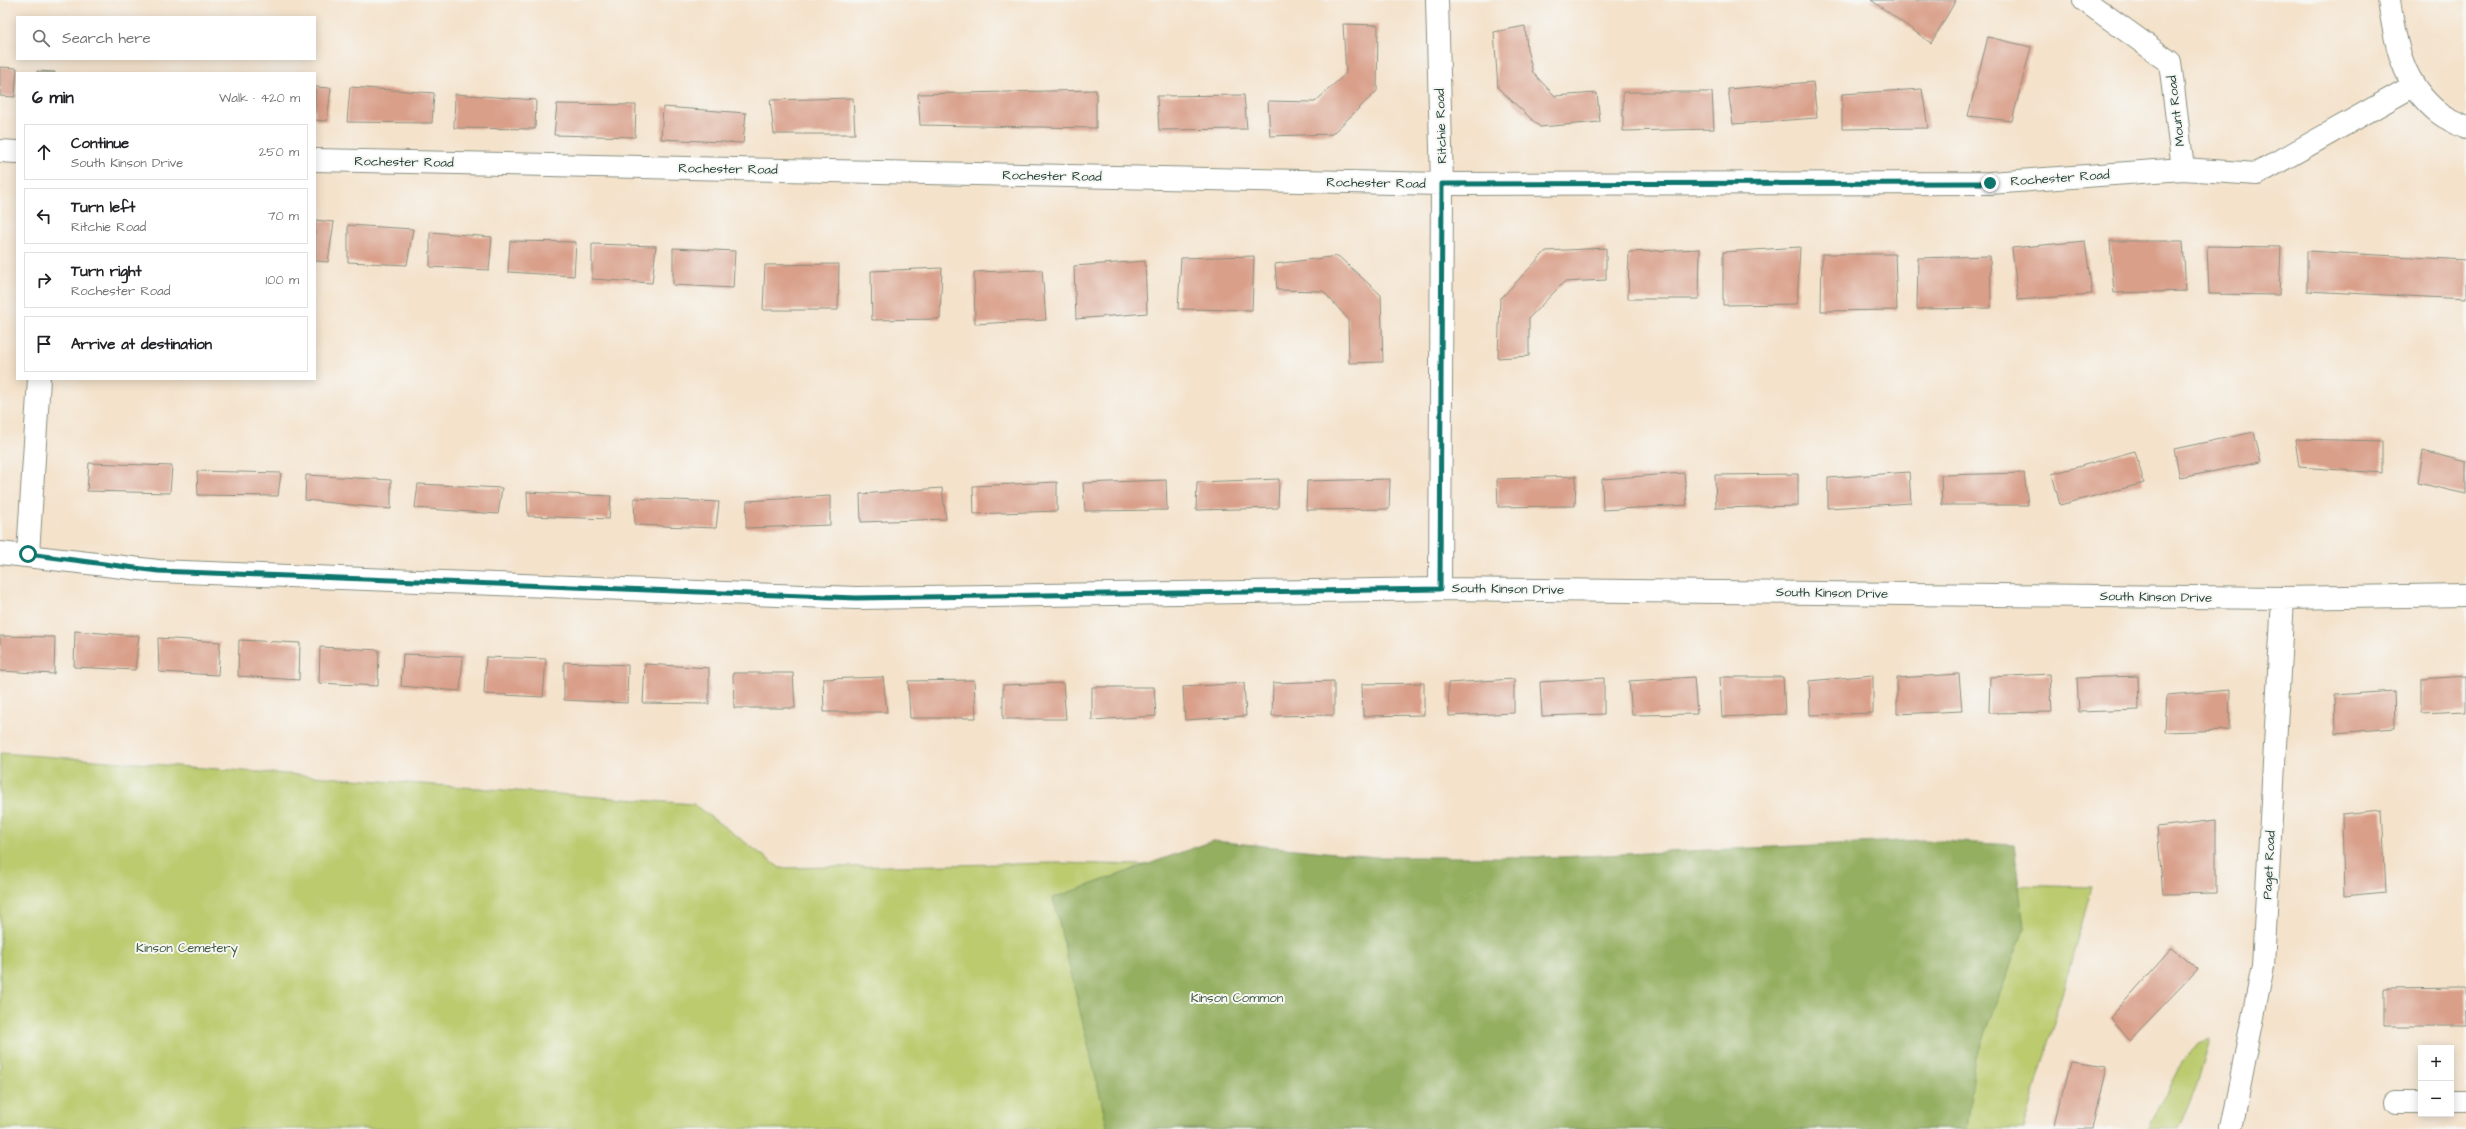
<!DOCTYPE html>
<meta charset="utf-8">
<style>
:root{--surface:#fff;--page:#f2f2f2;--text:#202124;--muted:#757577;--line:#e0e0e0}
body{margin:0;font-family:"Architects Daughter",sans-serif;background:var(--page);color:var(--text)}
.controls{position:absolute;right:12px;bottom:12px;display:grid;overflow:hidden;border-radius:0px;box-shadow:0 2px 10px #0003}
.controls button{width:36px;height:36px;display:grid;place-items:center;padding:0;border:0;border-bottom:1px solid var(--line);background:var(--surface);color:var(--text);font:20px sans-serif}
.stop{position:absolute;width:12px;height:12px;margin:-9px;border:3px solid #0f766e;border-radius:50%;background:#fff}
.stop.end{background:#0f766e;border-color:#fff;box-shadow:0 1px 4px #0008}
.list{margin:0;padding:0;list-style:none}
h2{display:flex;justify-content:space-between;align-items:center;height:52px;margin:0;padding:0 16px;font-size:17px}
h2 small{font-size:13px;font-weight:400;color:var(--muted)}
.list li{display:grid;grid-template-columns:26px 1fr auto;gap:12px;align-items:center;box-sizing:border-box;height:56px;margin:0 8px 8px;padding:0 8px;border:1px solid var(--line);border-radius:0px}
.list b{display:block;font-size:15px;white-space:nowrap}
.list p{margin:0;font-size:13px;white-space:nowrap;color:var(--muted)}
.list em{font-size:13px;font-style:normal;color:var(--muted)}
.icon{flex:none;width:22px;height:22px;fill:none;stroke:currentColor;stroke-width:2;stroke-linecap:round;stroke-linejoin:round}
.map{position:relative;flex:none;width:2466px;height:1129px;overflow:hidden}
.search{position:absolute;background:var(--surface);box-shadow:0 2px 10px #0003;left:16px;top:16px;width:300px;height:44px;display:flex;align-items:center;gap:10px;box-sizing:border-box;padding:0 14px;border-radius:0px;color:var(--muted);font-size:15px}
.panel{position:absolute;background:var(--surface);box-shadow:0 2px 10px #0003;left:16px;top:72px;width:300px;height:308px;border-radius:0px}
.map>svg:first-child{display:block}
.green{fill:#bbcb6e;stroke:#6d8451}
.forest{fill:#94af61;stroke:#5a764a}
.building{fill:#d99f89}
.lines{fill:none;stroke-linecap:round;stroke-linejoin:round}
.street-casing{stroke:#8a9080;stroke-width:24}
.secondary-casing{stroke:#8a9080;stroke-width:24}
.street{stroke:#fff;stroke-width:22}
.secondary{stroke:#fff;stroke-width:22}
.route{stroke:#0f766e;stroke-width:5}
.labels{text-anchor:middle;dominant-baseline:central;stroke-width:4;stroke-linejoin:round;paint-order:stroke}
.street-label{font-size:13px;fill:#1f3d34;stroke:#f6f6f2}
.park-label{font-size:13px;fill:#3e5940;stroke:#f6f6f2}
</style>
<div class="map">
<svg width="2466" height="1129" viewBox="0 0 2466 1129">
<rect width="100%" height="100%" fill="#f6f6f2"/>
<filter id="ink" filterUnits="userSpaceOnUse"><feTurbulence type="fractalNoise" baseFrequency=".025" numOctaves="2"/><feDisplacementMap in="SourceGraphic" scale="8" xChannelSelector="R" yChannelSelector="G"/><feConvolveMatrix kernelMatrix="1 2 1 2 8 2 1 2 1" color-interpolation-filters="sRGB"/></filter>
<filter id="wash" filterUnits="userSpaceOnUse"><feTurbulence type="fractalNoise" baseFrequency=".012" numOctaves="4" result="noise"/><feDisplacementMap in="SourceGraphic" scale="16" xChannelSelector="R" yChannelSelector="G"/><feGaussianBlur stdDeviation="0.9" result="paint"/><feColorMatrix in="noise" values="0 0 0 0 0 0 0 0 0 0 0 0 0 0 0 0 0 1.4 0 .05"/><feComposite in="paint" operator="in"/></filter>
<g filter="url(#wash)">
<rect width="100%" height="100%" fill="#f4e2cb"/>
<path class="green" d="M 0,753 L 693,804 L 780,868 L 1057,863 L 2092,887 L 2024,1129 L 0,1129 Z
M 2210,1039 L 2196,1088 L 2178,1129 L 2147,1129 L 2183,1060 L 2198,1043 Z"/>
<path class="forest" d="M 1923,840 L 2014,845 L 2024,929 L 1975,1062 L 1967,1129 L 1108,1129 L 1053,898 L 1213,841 L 1376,857 L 1561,857 Z"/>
<g id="blocks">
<path class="building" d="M 1871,0 L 1956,0 L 1931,43 Z
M 1343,24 L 1378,25 L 1377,91 L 1332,134 L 1270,136 L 1268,101 L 1315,102 L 1346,73 Z
M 1525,26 L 1527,49 L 1533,73 L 1555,96 L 1597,93 L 1600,122 L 1540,127 L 1498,88 L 1494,32 Z
M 1988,37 L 2031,47 L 2012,121 L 1968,116 Z
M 0,67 L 17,68 L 15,97 L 0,96 Z
M 37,71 L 55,72 L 55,73 L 37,73 Z
M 1813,82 L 1817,118 L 1733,124 L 1728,89 Z
M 315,87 L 331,88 L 327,121 L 315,120 Z
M 350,87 L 434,93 L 432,123 L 347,122 Z
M 1922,89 L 1928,128 L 1842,129 L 1842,94 Z
M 1096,90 L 1096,128 L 920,125 L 918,94 Z
M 1623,92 L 1712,92 L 1714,129 L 1623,131 Z
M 455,94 L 536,100 L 535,129 L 454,128 Z
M 1244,95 L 1247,129 L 1159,130 L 1157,96 Z
M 853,98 L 855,134 L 774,134 L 770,100 Z
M 557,104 L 636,105 L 635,137 L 554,135 Z
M 663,107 L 746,113 L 743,143 L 661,139 Z
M 315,220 L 334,222 L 328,262 L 315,261 Z
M 348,225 L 413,229 L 407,265 L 348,262 Z
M 430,232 L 492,237 L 489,270 L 430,267 Z
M 510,241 L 576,242 L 574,276 L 508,272 Z
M 2085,241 L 2092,294 L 2018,300 L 2012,248 Z
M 2110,241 L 2183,241 L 2186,291 L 2114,293 Z
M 592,244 L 656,246 L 652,283 L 592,279 Z
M 2207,246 L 2281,247 L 2279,295 L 2209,294 Z
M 1800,247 L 1797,304 L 1723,305 L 1723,252 Z
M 673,248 L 735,251 L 733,288 L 673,285 Z
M 1606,248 L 1606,280 L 1564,282 L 1529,318 L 1529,356 L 1498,358 L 1500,299 L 1546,251 Z
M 1700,249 L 1699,299 L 1628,299 L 1629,252 Z
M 2307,251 L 2466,260 L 2466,299 L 2307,291 Z
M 1822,254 L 1895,254 L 1897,310 L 1821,311 Z
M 1254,256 L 1252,310 L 1178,309 L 1181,258 Z
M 1338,256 L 1381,295 L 1383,362 L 1349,363 L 1348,319 L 1323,291 L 1277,290 L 1275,264 Z
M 1990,256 L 1991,308 L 1917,309 L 1918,258 Z
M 1145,261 L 1147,313 L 1076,319 L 1074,266 Z
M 839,264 L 838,310 L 763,310 L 765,265 Z
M 942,268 L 940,319 L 872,320 L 871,271 Z
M 1042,270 L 1046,320 L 975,324 L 974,272 Z
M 2254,432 L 2261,462 L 2180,478 L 2174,449 Z
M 2295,439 L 2382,441 L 2382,473 L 2299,467 Z
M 2135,451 L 2144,483 L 2060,505 L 2052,474 Z
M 2423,451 L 2466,462 L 2466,494 L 2418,483 Z
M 89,463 L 172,466 L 170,493 L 87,491 Z
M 197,471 L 281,473 L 278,496 L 198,495 Z
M 1909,472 L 1911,503 L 1828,508 L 1828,478 Z
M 1684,473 L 1687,505 L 1603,510 L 1602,479 Z
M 2024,473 L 2028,505 L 1942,505 L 1941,475 Z
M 1798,474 L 1798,506 L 1716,508 L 1715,475 Z
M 306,475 L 391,480 L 391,509 L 305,500 Z
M 1576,476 L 1575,506 L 1498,507 L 1497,479 Z
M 1279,479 L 1278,508 L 1196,510 L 1197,482 Z
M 1390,479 L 1389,509 L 1306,510 L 1307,481 Z
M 1166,480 L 1167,510 L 1085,511 L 1083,483 Z
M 1057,482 L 1057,511 L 974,514 L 973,486 Z
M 418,484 L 502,488 L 498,514 L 415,508 Z
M 942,488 L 946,519 L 861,522 L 860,494 Z
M 527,492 L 611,496 L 609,519 L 528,516 Z
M 830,496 L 830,525 L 746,528 L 747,501 Z
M 634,498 L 719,502 L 716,528 L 635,525 Z
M 75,631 L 139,636 L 135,670 L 74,667 Z
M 0,636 L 55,637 L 54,674 L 0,671 Z
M 158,638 L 220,642 L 218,675 L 159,672 Z
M 239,640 L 300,643 L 299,680 L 238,676 Z
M 320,647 L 379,650 L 378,686 L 319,683 Z
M 403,654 L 463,656 L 460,691 L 401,686 Z
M 486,657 L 546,659 L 543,697 L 484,694 Z
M 564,662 L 628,665 L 627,703 L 564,700 Z
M 645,664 L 709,668 L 709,704 L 643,703 Z
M 733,673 L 793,673 L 795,708 L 734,708 Z
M 1959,674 L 1962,711 L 1897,714 L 1897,678 Z
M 2050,674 L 2052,712 L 1989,713 L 1990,677 Z
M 1873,675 L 1873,713 L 1810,715 L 1809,681 Z
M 2138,676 L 2139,710 L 2079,712 L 2077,678 Z
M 2466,676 L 2466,711 L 2421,713 L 2421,679 Z
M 883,677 L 887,712 L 824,712 L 823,679 Z
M 1694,677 L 1697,714 L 1632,715 L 1629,681 Z
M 1720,677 L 1783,677 L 1785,714 L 1722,717 Z
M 1604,678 L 1604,714 L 1542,716 L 1540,682 Z
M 1514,679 L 1514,713 L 1449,716 L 1448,683 Z
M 974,680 L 976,718 L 910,718 L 908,681 Z
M 1334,681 L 1334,715 L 1272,716 L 1273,683 Z
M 1063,683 L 1066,719 L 1003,719 L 1003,685 Z
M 1244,683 L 1246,716 L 1185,720 L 1183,687 Z
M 1424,683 L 1424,715 L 1363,716 L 1362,684 Z
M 1092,687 L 1154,687 L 1156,716 L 1092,720 Z
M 2230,690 L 2229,730 L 2165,732 L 2167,695 Z
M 2394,691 L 2395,728 L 2336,733 L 2335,695 Z
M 2382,810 L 2386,892 L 2344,896 L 2342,814 Z
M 2216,820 L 2216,893 L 2163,894 L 2157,827 Z
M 2172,948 L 2198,969 L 2129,1041 L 2110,1018 Z
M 2465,988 L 2466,1026 L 2384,1026 L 2384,989 Z
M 2070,1061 L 2107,1066 L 2093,1129 L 2054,1129 Z"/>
</g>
</g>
<g filter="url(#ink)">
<use href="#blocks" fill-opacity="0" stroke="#8a9080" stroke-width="1"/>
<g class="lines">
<defs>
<path id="street" d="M 1437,0 L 1442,184 L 1440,589
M 2084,0 L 2170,62 L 2183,169
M 0,151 L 17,152
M 315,160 L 1442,184 L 1990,183 L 2183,169 L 2257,174 L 2413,86
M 0,553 L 158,571 L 856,598 L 1440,589 L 2283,598 L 2466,595
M 28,554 L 39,379
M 2451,1101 L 2466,1101
M 2396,1102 L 2421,1102
M 2231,1129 L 2263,966 L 2283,598"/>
<path id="secondary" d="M 2389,0 C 2395,43 2402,84 2439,113 C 2446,119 2457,123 2466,128"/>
</defs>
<use href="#street" class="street-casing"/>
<use href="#secondary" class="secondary-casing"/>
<use href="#street" class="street"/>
<use href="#secondary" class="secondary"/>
</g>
</g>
<g class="lines" filter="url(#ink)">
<path class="route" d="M 28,554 L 158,571 L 856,598 L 1440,589 L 1442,184 L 1990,183"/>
</g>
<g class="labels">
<g class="street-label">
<text transform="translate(2176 111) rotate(-97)">Mount Road</text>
<text transform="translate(1441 126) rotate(-92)">Ritchie Road</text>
<text transform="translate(404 162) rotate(1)">Rochester Road</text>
<text transform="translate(728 169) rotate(1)">Rochester Road</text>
<text transform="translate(1052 176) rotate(1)">Rochester Road</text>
<text transform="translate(2060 178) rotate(-4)">Rochester Road</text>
<text transform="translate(1376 183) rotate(1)">Rochester Road</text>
<text transform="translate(1508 589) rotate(1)">South Kinson Drive</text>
<text transform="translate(1832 593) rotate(1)">South Kinson Drive</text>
<text transform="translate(2156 597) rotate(1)">South Kinson Drive</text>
<text transform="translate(2269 865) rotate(-87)">Paget Road</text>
</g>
<g class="park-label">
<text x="187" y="948">Kinson Cemetery</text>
<text x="1237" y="998">Kinson Common</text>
</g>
</g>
</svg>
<div class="controls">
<button>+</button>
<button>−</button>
</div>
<div class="stop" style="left:28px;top:554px"></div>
<div class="stop end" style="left:1990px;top:183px"></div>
<div class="search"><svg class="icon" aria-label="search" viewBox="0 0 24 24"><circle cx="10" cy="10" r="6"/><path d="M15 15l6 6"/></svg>Search here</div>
<section class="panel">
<h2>6 min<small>Walk · 420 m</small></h2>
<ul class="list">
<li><svg class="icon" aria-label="ahead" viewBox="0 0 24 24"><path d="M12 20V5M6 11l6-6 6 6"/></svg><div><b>Continue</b><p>South Kinson Drive</p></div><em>250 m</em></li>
<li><svg class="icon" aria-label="left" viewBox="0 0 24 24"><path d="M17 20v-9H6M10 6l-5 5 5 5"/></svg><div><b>Turn left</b><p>Ritchie Road</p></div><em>70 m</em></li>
<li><svg class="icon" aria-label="right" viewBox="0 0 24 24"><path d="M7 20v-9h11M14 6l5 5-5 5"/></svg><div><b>Turn right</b><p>Rochester Road</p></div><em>100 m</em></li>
<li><svg class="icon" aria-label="arrive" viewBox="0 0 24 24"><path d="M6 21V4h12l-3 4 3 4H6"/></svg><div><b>Arrive at destination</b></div></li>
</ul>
</section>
</div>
